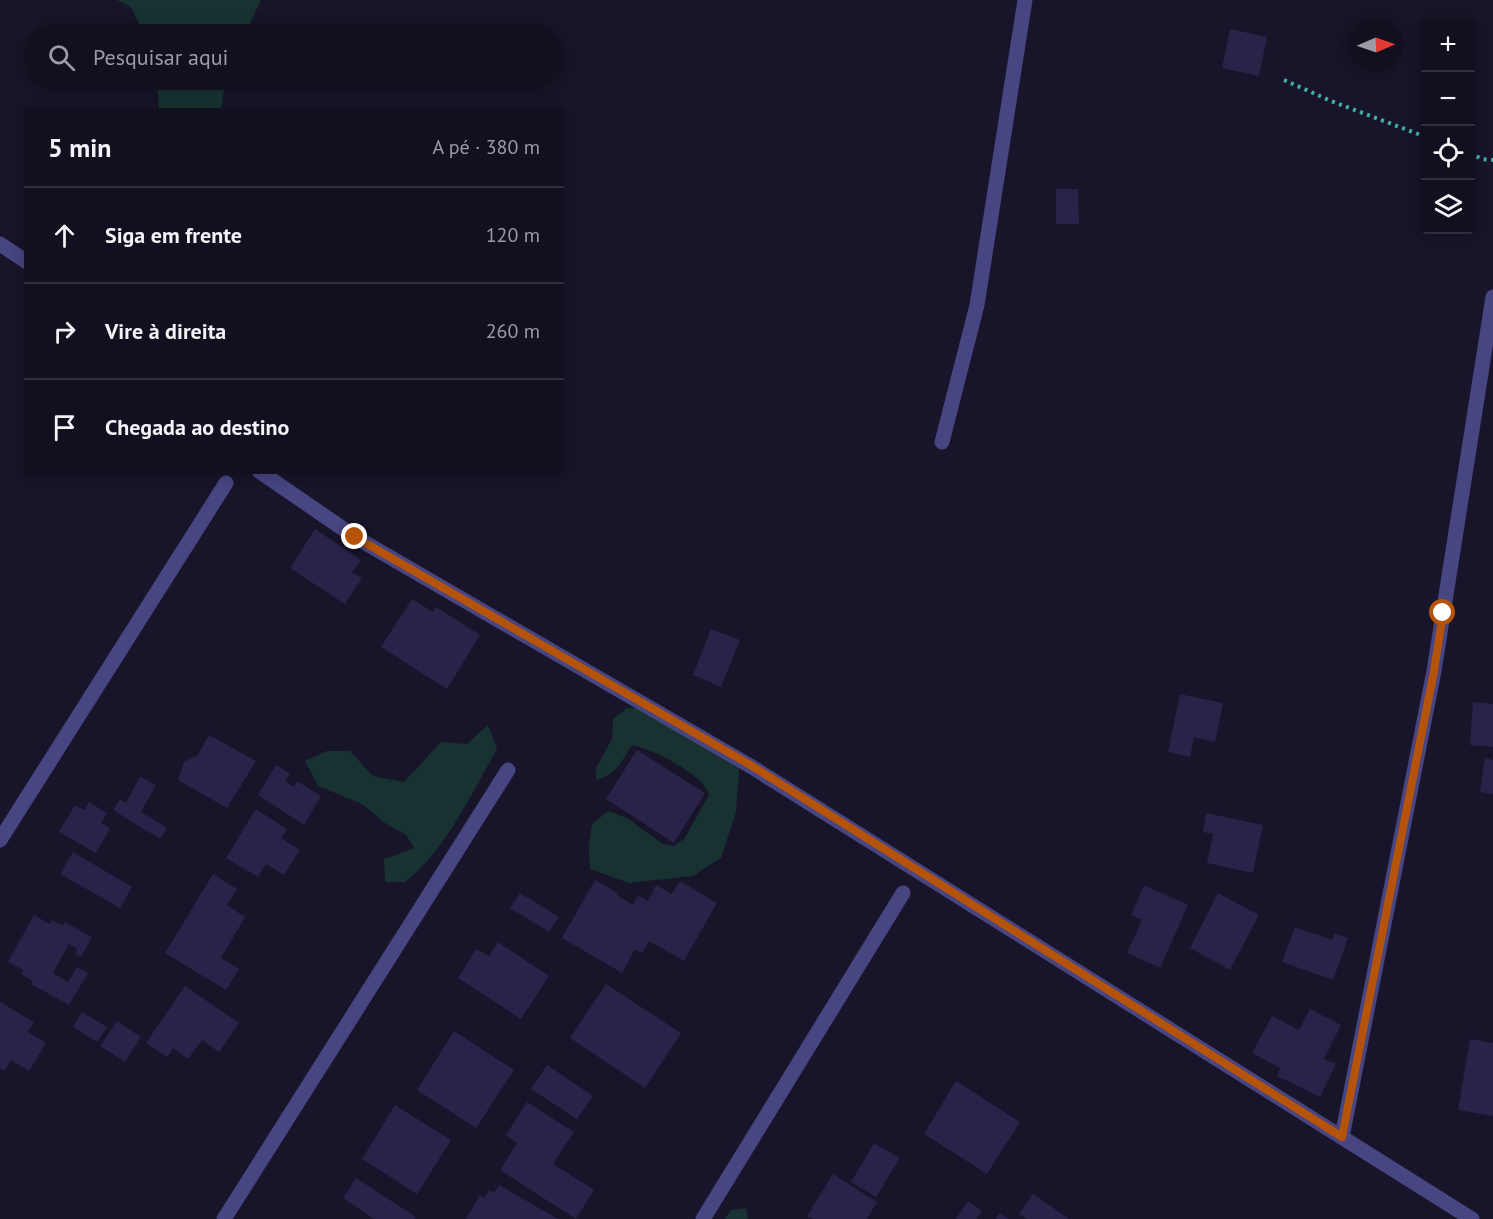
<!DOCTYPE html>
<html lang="pt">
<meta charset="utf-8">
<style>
:root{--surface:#120f1f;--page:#1f1d2c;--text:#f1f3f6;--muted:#9c9ca4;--line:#312f3d}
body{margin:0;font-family:"PT Sans",sans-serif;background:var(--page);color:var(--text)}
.controls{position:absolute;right:18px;top:18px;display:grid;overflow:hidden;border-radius:6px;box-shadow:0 3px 15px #0003}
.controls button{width:54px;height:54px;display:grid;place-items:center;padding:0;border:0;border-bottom:2px solid var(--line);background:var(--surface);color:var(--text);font:30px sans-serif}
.compass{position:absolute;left:1349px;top:18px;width:54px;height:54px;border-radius:50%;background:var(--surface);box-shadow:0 3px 15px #0003;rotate:88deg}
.stop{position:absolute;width:18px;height:18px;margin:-14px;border:4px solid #b45309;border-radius:50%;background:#fff}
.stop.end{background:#b45309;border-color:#fff;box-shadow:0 2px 6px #0008}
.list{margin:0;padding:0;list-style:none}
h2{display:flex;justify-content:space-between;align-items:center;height:78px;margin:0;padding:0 24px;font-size:26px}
h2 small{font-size:20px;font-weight:400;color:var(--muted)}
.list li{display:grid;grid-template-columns:39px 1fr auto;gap:18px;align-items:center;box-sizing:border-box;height:96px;padding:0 24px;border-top:2px solid var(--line)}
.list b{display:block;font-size:22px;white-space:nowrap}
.list em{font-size:20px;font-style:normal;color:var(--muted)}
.icon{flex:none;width:33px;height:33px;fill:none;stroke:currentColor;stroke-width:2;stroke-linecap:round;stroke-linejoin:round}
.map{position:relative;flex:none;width:1493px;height:1219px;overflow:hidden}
.search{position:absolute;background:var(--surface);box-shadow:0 3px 15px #0003;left:24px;top:24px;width:540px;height:66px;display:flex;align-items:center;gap:15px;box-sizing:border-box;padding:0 21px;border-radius:33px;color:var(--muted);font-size:22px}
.panel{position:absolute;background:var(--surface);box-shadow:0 3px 15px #0003;left:24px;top:108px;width:540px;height:366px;border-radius:6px}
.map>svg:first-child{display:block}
.green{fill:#183232}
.building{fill:#2a2248}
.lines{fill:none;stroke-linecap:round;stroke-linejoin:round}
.path{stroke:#40b0aa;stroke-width:4;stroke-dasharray:3 4.5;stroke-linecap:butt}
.minor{stroke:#474582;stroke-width:15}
.route{stroke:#b45309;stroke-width:8}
</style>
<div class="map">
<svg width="1493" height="1219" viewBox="0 0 1493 1219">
<rect width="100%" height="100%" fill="#181429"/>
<path class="green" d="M 117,0 L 261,0 L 245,34 L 144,34 L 131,7 Z
M 157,80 L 229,80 L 223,95 L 221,111 L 159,111 Z
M 627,708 L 652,708 L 740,760 L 736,812 L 721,858 L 693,876 L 629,883 L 590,869 L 589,846 L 592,824 L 608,811 L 627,818 L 663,844 L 674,846 L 684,839 L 709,795 C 704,774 652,749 632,745 C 622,761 615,776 596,780 L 596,768 L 612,739 L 613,719 Z
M 488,725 L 497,749 C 472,793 445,851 405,882 L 385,882 L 384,859 L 414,848 L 406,835 L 385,823 L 362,804 L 318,786 L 305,761 L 327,751 L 350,751 L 373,776 L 404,782 L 441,742 L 467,744 Z
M 746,1208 L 748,1219 L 725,1219 L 731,1210 Z"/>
<path class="building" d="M 1230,29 L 1267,37 L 1259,76 L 1222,68 Z
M 1056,189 L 1078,189 L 1079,224 L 1056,224 Z
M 315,529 L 361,560 L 352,572 L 362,578 L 345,604 L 290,568 Z
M 412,599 L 433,612 L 436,607 L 480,635 L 447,689 L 381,647 Z
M 711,629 L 740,640 L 721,687 L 693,675 Z
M 1180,694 L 1223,703 L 1215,742 L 1194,737 L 1190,757 L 1168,752 Z
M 1473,702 L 1493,704 L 1493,747 L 1470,745 Z
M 209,735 L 256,761 L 227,808 L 178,780 L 184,762 L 198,755 Z
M 637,750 L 705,793 L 674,843 L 606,799 Z
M 1485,758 L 1493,760 L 1493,794 L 1480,792 Z
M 276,765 L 290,774 L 285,781 L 294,787 L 297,781 L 321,796 L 304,825 L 258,795 Z
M 140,776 L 156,785 L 141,812 L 167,828 L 160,839 L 113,810 L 120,799 L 126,803 Z
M 89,802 L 107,813 L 101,823 L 110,828 L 96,853 L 59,832 L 75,805 L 84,810 Z
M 256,809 L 287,829 L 281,838 L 300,850 L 284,875 L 266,864 L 258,877 L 226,858 Z
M 1206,813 L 1263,825 L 1253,873 L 1207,863 L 1213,834 L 1203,832 Z
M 73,852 L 132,887 L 120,908 L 60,874 Z
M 213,874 L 237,889 L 227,905 L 245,917 L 221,958 L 239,969 L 226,990 L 165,953 Z
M 595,880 L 618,893 L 617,895 L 633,905 L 638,895 L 648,901 L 656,885 L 672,894 L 680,881 L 717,903 L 684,961 L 649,941 L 642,953 L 635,949 L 622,973 L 562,938 Z
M 1144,885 L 1188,905 L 1160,968 L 1127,953 L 1142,920 L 1131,915 Z
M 520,893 L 559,917 L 549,932 L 510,908 Z
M 1218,893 L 1259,915 L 1230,970 L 1190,948 Z
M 34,915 L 50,924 L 52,920 L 63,925 L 65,922 L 92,937 L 81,957 L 75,954 L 77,949 L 69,944 L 53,973 L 68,982 L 77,967 L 88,973 L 69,1005 L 31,984 L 33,981 L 21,974 L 23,970 L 8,962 Z
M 1295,927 L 1332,940 L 1334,933 L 1348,938 L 1333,980 L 1282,962 Z
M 498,942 L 549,976 L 521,1019 L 458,978 L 476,949 L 489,956 Z
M 606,984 L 681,1033 L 645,1088 L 570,1038 Z
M 185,986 L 239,1023 L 219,1052 L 202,1040 L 188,1059 L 173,1048 L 167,1057 L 146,1043 Z
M 0,1002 L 34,1022 L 28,1032 L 46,1043 L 29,1071 L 11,1060 L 5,1071 L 0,1068 Z
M 1310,1009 L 1341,1025 L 1324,1059 L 1336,1064 L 1320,1097 L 1277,1076 L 1280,1068 L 1252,1053 L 1272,1016 L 1299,1030 Z
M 82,1012 L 107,1027 L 97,1042 L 73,1027 Z
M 117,1021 L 141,1037 L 125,1062 L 100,1046 Z
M 454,1031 L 514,1070 L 476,1128 L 417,1090 Z
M 1470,1039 L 1493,1043 L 1493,1116 L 1458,1110 Z
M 547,1065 L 593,1096 L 577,1119 L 531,1089 Z
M 956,1081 L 1020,1122 L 987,1174 L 924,1134 Z
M 527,1102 L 574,1132 L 553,1164 L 594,1190 L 576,1219 L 500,1170 L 517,1143 L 506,1135 Z
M 395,1105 L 451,1140 L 417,1194 L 362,1159 Z
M 874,1143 L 900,1158 L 876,1197 L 851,1182 Z
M 833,1174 L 877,1202 L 867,1219 L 813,1219 L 807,1216 Z
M 356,1178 L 416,1217 L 415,1219 L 374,1219 L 343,1198 Z
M 499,1185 L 558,1219 L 466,1219 L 480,1195 L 484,1198 L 489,1190 L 494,1193 Z
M 1033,1194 L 1069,1219 L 1027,1219 L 1019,1214 Z
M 968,1201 L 982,1211 L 976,1219 L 956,1219 Z
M 1000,1213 L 1009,1219 L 995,1219 Z"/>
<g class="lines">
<path class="path" d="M 1284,80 L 1331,101 L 1426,137
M 1470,153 L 1482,159 L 1493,160"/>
<path class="minor" d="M 0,244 L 27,262
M 942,442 L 977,305 L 1025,0
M 259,471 L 355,537 L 752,767 L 1472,1219
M 0,840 L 226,483
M 1342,1137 L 1434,671 L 1493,297
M 224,1219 L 508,770
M 703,1219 L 903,893"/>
</g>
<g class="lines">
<path class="route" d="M 355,537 L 752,766 L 1342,1137 L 1434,671 L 1443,613"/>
</g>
</svg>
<div class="controls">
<button>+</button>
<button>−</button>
<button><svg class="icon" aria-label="locate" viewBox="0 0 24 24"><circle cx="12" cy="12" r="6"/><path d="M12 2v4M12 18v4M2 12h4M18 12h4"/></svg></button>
<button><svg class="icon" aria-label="layers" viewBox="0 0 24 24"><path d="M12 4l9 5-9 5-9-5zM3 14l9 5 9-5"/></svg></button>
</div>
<svg class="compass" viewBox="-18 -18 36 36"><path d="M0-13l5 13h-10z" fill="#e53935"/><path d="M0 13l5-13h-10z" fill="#9c9ca4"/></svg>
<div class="stop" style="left:1443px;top:613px"></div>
<div class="stop end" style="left:355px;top:537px"></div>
<div class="search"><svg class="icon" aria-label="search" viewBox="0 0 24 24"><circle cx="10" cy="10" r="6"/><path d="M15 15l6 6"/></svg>Pesquisar aqui</div>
<section class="panel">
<h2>5 min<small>A pé · 380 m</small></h2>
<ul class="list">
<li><svg class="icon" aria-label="ahead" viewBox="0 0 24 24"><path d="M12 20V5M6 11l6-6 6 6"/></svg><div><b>Siga em frente</b></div><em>120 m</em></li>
<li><svg class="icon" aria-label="right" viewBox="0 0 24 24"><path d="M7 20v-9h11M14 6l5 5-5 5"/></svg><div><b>Vire à direita</b></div><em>260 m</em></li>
<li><svg class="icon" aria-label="arrive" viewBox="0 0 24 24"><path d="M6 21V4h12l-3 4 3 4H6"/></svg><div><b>Chegada ao destino</b></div></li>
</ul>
</section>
</div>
